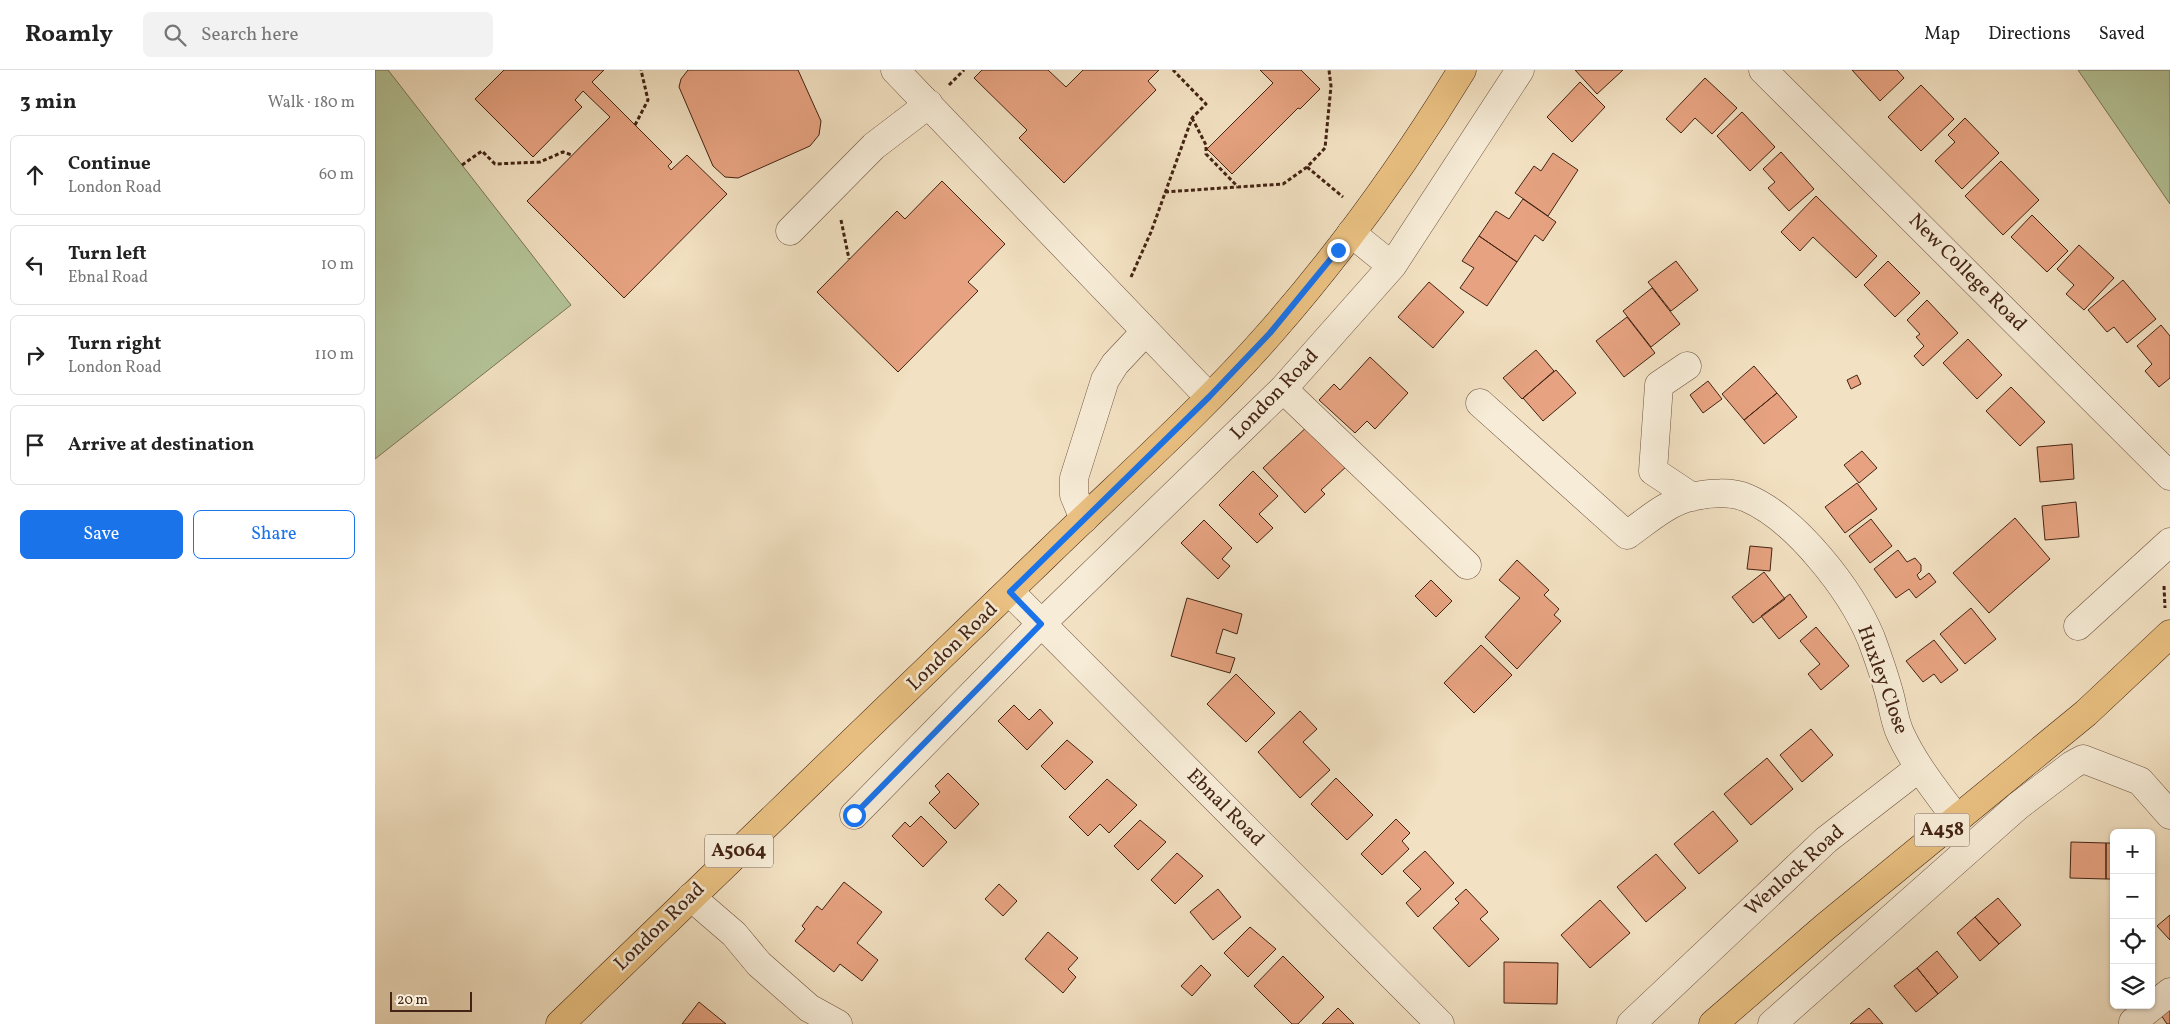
<!DOCTYPE html>
<meta charset="utf-8">
<style>
:root{--surface:#fff;--page:#f2f2f2;--text:#222;--muted:#767676;--line:#e0e0e0;--accent:#1a73e8}
body{margin:0;font-family:Vollkorn,serif;background:var(--page);color:var(--text)}
.controls{position:absolute;right:15px;bottom:15px;display:grid;overflow:hidden;border-radius:8px;box-shadow:0 1px 4px #0004}
.controls button{width:45px;height:45px;display:grid;place-items:center;padding:0;border:0;border-bottom:1px solid var(--line);background:var(--surface);color:var(--text);font:25px sans-serif}
.scale{position:absolute;left:15px;bottom:12px;width:82px;box-sizing:border-box;padding-left:5px;border:2px solid #432313;border-top:0;font-size:14px;line-height:18px;white-space:nowrap;color:#432313;-webkit-text-stroke:4px #f7ecd7;paint-order:stroke}
.stop{position:absolute;width:15px;height:15px;margin:-11px;border:4px solid #1a73e8;border-radius:50%;background:#fff}
.stop.end{background:#1a73e8;border-color:#fff;box-shadow:0 1px 5px #0008}
.list{margin:0;padding:0;list-style:none}
h2{display:flex;justify-content:space-between;align-items:center;height:65px;margin:0;padding:0 20px;font-size:21px}
h2 small{font-size:16px;font-weight:400;color:var(--muted)}
.list li{display:grid;grid-template-columns:32px 1fr auto;gap:15px;align-items:center;box-sizing:border-box;height:80px;margin:0 10px 10px;padding:0 10px;border:1px solid var(--line);border-radius:8px}
.list b{display:block;font-size:19px;white-space:nowrap}
.list p{margin:0;font-size:16px;white-space:nowrap;color:var(--muted)}
.list em{font-size:16px;font-style:normal;color:var(--muted)}
.actions{display:flex;gap:10px;padding:15px 20px}
.actions a{flex:1;padding:11px 0;border:1px solid var(--accent);border-radius:8px;text-align:center;font-size:18px;color:var(--accent)}
.actions .main{background:var(--accent);color:#fff}
.icon{flex:none;width:28px;height:28px;fill:none;stroke:currentColor;stroke-width:2;stroke-linecap:round;stroke-linejoin:round}
.map{position:relative;flex:none;width:1795px;height:954px;overflow:hidden}
header{display:flex;align-items:center;gap:30px;box-sizing:border-box;height:70px;padding:0 25px;background:var(--surface);border-bottom:1px solid var(--line)}
header strong{font-size:24px}
nav{display:flex;gap:28px;margin-inline-start:auto;font-size:18px}
.search{width:350px;height:45px;background:var(--page);display:flex;align-items:center;gap:12px;box-sizing:border-box;padding:0 18px;border-radius:8px;color:var(--muted);font-size:19px}
main{display:flex}
aside{flex:1;background:var(--surface)}
.map>svg:first-child{display:block}
.green{fill:#b4c498;stroke:#7c7456}
.building{fill:#e7a381;stroke:#432313}
.lines{fill:none;stroke-linecap:round;stroke-linejoin:round}
.minor-casing{stroke:#6f523f;stroke-width:29}
.major-casing{stroke:#432313;stroke-width:29}
.path{stroke:#432313;stroke-width:3;stroke-dasharray:4 2.5;stroke-linecap:butt}
.minor{stroke:#f7ecd7;stroke-width:28}
.major{stroke:#e9c081;stroke-width:28}
.route{stroke:#1a73e8;stroke-width:6}
.labels{text-anchor:middle;dominant-baseline:central;stroke-width:5;stroke-linejoin:round;paint-order:stroke}
.shield{fill:#f7ecd7;stroke:#795f4e;stroke-width:1}
.shield-label{font-size:19px;font-weight:bold;fill:#432313}
.street-label{font-size:20px;fill:#432313;stroke:#f7ecd7}
</style>
<header>
<strong>Roamly</strong>
<div class="search"><svg class="icon" aria-label="search" viewBox="0 0 24 24"><circle cx="10" cy="10" r="6"/><path d="M15 15l6 6"/></svg>Search here</div>
<nav><a>Map</a><a>Directions</a><a>Saved</a></nav>
</header>
<main>
<aside>
<h2>3 min<small>Walk · 180 m</small></h2>
<ul class="list">
<li><svg class="icon" aria-label="ahead" viewBox="0 0 24 24"><path d="M12 20V5M6 11l6-6 6 6"/></svg><div><b>Continue</b><p>London Road</p></div><em>60 m</em></li>
<li><svg class="icon" aria-label="left" viewBox="0 0 24 24"><path d="M17 20v-9H6M10 6l-5 5 5 5"/></svg><div><b>Turn left</b><p>Ebnal Road</p></div><em>10 m</em></li>
<li><svg class="icon" aria-label="right" viewBox="0 0 24 24"><path d="M7 20v-9h11M14 6l5 5-5 5"/></svg><div><b>Turn right</b><p>London Road</p></div><em>110 m</em></li>
<li><svg class="icon" aria-label="arrive" viewBox="0 0 24 24"><path d="M6 21V4h12l-3 4 3 4H6"/></svg><div><b>Arrive at destination</b></div></li>
</ul>
<div class="actions"><a class="main">Save</a><a>Share</a></div>
</aside>
<div class="map">
<svg width="1795" height="954" viewBox="0 0 1795 954">
<rect width="100%" height="100%" fill="#f2e1c2"/>
<filter id="stains"><feTurbulence type="fractalNoise" baseFrequency=".004" numOctaves="4"/><feColorMatrix values="0 0 0 0 .2 0 0 0 0 .09 0 0 0 0 .02 0 0 0 .5 -.17"/></filter>
<radialGradient id="worn" r=".72"><stop offset=".6" stop-color="#630" stop-opacity="0"/><stop offset="1" stop-color="#630" stop-opacity=".3"/></radialGradient>
<path class="green" d="M 0,0 L 13,0 L 196,235 L 0,389 Z
M 1703,0 L 1795,0 L 1795,134 Z"/>
<path class="building" d="M 129,0 L 229,0 L 217,12 L 297,92 L 293,96 L 296,100 L 312,85 L 352,124 L 249,228 L 152,131 L 235,47 L 208,21 L 200,30 L 207,37 L 158,87 L 100,29 Z
M 313,0 L 423,0 L 446,51 L 444,65 L 435,76 L 363,108 L 350,107 L 338,96 L 304,17 L 306,9 Z
M 607,0 L 673,0 L 691,17 L 708,0 L 784,0 L 773,11 L 781,20 L 689,113 L 644,68 L 652,60 L 599,8 Z
M 885,0 L 926,0 L 945,19 L 925,39 L 923,38 L 857,104 L 832,79 L 898,13 Z
M 1200,0 L 1248,0 L 1222,24 Z
M 1477,0 L 1522,0 L 1529,8 L 1505,31 Z
M 1330,8 L 1362,38 L 1337,64 L 1320,48 L 1306,63 L 1291,49 Z
M 1205,12 L 1230,37 L 1197,72 L 1172,47 Z
M 1546,15 L 1579,49 L 1546,81 L 1513,47 Z
M 1367,42 L 1400,77 L 1375,101 L 1342,66 Z
M 1590,48 L 1624,83 L 1587,119 L 1560,91 L 1580,72 L 1573,65 Z
M 1406,82 L 1439,119 L 1414,141 L 1393,118 L 1400,112 L 1388,99 Z
M 1178,83 L 1203,100 L 1173,146 L 1140,123 L 1159,96 L 1166,101 Z
M 1626,91 L 1664,130 L 1628,165 L 1590,126 Z
M 567,111 L 630,174 L 593,212 L 603,221 L 523,302 L 442,222 L 522,141 L 530,149 Z
M 1441,126 L 1502,186 L 1481,208 L 1438,167 L 1425,181 L 1406,162 Z
M 1148,129 L 1181,152 L 1168,171 L 1160,165 L 1142,192 L 1104,166 L 1121,141 L 1134,149 Z
M 1657,145 L 1693,181 L 1672,202 L 1636,167 Z
M 1104,166 L 1142,192 L 1112,236 L 1085,218 L 1099,198 L 1087,191 Z
M 1704,175 L 1739,208 L 1709,240 L 1691,224 L 1699,215 L 1682,199 Z
M 1301,191 L 1323,220 L 1296,241 L 1273,212 Z
M 1513,191 L 1545,223 L 1520,247 L 1489,215 Z
M 1748,210 L 1781,249 L 1752,273 L 1739,257 L 1732,262 L 1713,240 Z
M 1054,212 L 1089,242 L 1058,278 L 1023,247 Z
M 1277,218 L 1305,254 L 1276,277 L 1248,241 Z
M 1552,230 L 1583,263 L 1548,296 L 1539,286 L 1549,276 L 1541,267 L 1545,264 L 1532,250 Z
M 1252,247 L 1280,283 L 1249,307 L 1221,271 Z
M 1786,255 L 1795,266 L 1795,308 L 1784,317 L 1770,301 L 1777,294 L 1762,276 Z
M 1593,269 L 1627,305 L 1602,329 L 1568,293 Z
M 1161,280 L 1179,301 L 1147,329 L 1128,308 Z
M 995,287 L 1033,323 L 1000,359 L 992,351 L 980,363 L 944,330 L 959,314 L 965,320 Z
M 1379,296 L 1402,323 L 1369,350 L 1347,324 Z
M 1181,300 L 1201,323 L 1168,351 L 1148,328 Z
M 1482,305 L 1486,314 L 1476,319 L 1472,310 Z
M 1333,311 L 1347,329 L 1328,343 L 1315,325 Z
M 1636,317 L 1670,352 L 1645,376 L 1611,341 Z
M 1402,323 L 1422,347 L 1389,374 L 1369,350 Z
M 935,354 L 973,395 L 946,420 L 950,424 L 930,443 L 888,398 Z
M 1697,374 L 1699,409 L 1665,412 L 1662,377 Z
M 1487,381 L 1502,398 L 1484,413 L 1469,395 Z
M 878,401 L 903,426 L 884,444 L 898,458 L 882,473 L 844,435 Z
M 1482,413 L 1502,439 L 1470,463 L 1450,437 Z
M 1701,432 L 1704,467 L 1670,470 L 1667,436 Z
M 1640,448 L 1675,489 L 1614,543 L 1578,503 Z
M 1496,449 L 1517,476 L 1495,493 L 1474,466 Z
M 829,450 L 857,478 L 847,489 L 855,496 L 843,509 L 806,473 Z
M 1375,476 L 1397,478 L 1395,501 L 1372,499 Z
M 1523,480 L 1532,492 L 1540,488 L 1546,495 L 1546,501 L 1542,505 L 1545,510 L 1554,503 L 1561,512 L 1541,528 L 1534,519 L 1521,528 L 1499,499 Z
M 1142,490 L 1174,520 L 1169,525 L 1184,539 L 1179,545 L 1186,551 L 1142,599 L 1110,567 L 1145,528 L 1124,510 Z
M 1389,502 L 1410,529 L 1378,553 L 1357,527 Z
M 1056,510 L 1077,531 L 1061,547 L 1040,526 Z
M 1415,524 L 1432,547 L 1404,569 L 1386,546 Z
M 812,528 L 867,544 L 862,564 L 848,559 L 841,583 L 860,588 L 855,603 L 796,586 Z
M 1596,538 L 1621,569 L 1590,594 L 1565,564 Z
M 1441,557 L 1474,596 L 1446,620 L 1433,604 L 1445,594 L 1425,571 Z
M 1559,570 L 1583,600 L 1566,613 L 1559,604 L 1548,612 L 1531,591 Z
M 1106,575 L 1137,605 L 1099,643 L 1069,613 Z
M 861,604 L 900,643 L 871,672 L 832,634 Z
M 639,635 L 654,650 L 665,639 L 678,653 L 652,680 L 623,651 Z
M 925,641 L 942,659 L 928,672 L 955,700 L 925,728 L 883,682 Z
M 1436,659 L 1458,685 L 1427,712 L 1405,685 Z
M 692,670 L 718,692 L 690,720 L 666,696 Z
M 1392,688 L 1418,719 L 1376,755 L 1349,724 Z
M 573,703 L 604,734 L 580,759 L 554,733 L 565,722 L 560,716 Z
M 961,708 L 998,745 L 972,770 L 936,734 Z
M 732,709 L 762,735 L 734,763 L 725,754 L 713,766 L 694,747 Z
M 1338,741 L 1363,771 L 1324,804 L 1299,774 Z
M 546,746 L 572,772 L 548,797 L 517,766 L 530,752 L 535,757 Z
M 1021,749 L 1035,763 L 1027,771 L 1034,779 L 1007,805 L 986,784 Z
M 765,750 L 791,772 L 763,800 L 739,776 Z
M 1696,772 L 1731,773 L 1731,809 L 1695,808 Z
M 1731,773 L 1739,773 L 1739,809 L 1731,809 Z
M 1050,781 L 1079,813 L 1043,847 L 1031,833 L 1046,819 L 1028,801 Z
M 802,783 L 828,806 L 800,834 L 776,810 Z
M 1281,784 L 1311,818 L 1271,852 L 1242,817 Z
M 469,812 L 507,842 L 482,873 L 503,890 L 487,911 L 465,894 L 459,902 L 420,871 L 430,859 L 427,856 L 442,836 L 447,840 Z
M 624,814 L 642,831 L 628,846 L 610,829 Z
M 843,819 L 866,847 L 838,870 L 815,842 Z
M 1091,819 L 1113,842 L 1105,849 L 1124,869 L 1094,897 L 1058,858 L 1084,833 L 1080,829 Z
M 1623,828 L 1646,855 L 1624,874 L 1600,847 Z
M 1225,830 L 1255,863 L 1215,898 L 1186,865 Z
M 1795,845 L 1795,870 L 1782,856 Z
M 1600,847 L 1624,874 L 1605,891 L 1582,863 Z
M 875,857 L 901,879 L 873,907 L 849,883 Z
M 673,862 L 703,888 L 693,899 L 701,907 L 688,923 L 650,889 Z
M 1562,881 L 1583,907 L 1563,924 L 1542,898 Z
M 908,886 L 949,927 L 923,954 L 917,954 L 879,916 Z
M 1129,892 L 1183,893 L 1182,934 L 1129,933 Z
M 826,895 L 836,905 L 817,926 L 806,916 Z
M 1542,898 L 1563,924 L 1541,942 L 1519,916 Z
M 324,932 L 351,954 L 307,954 Z
M 963,938 L 979,954 L 947,954 Z
M 1494,938 L 1508,954 L 1475,954 Z
M 1795,938 L 1795,954 L 1792,954 L 1786,945 Z"/>
<g class="lines">
<defs>
<path id="minor" d="M 520,0 L 834,327
M 1388,0 L 1795,406
M 415,161 L 499,76 L 554,34
M 976,163 L 1017,196
M 1312,296 L 1284,315 L 1278,401 L 1317,427
M 908,319 L 1092,495
M 1105,333 L 1252,465 C 1272,451 1291,433 1316,427 C 1333,423 1356,421 1372,428 C 1421,449 1476,520 1496,568 C 1503,587 1510,607 1515,626 C 1518,638 1520,652 1525,663 C 1539,694 1561,721 1581,748
M 709,449 L 699,425 L 699,408 L 730,310 L 740,294 L 770,262
M 635,522 L 1065,954
M 1703,556 L 1795,472
M 479,745 L 666,554 L 908,319 L 1017,196 L 1145,0
M 316,827 L 359,864 L 384,894 L 434,938 L 463,954
M 1758,952 L 1795,922
M 1256,954 L 1451,770 L 1544,698
M 1397,954 L 1643,736 L 1697,695 L 1708,689 L 1765,711 L 1795,745"/>
<path id="major" d="M 185,954 C 346,797 510,642 671,485 C 746,412 827,341 896,262 C 967,181 1031,92 1087,0
M 1338,954 L 1450,857 L 1711,643 L 1795,564"/>
</defs>
<use href="#minor" class="minor-casing"/>
<use href="#major" class="major-casing"/>
<path class="path" d="M 574,15 L 589,0
M 817,48 L 831,75 L 831,84 L 863,117 L 908,114 L 932,97 L 950,78 L 956,16 L 954,0
M 260,55 L 273,30 L 266,0
M 87,95 L 107,81 L 120,94 L 165,92 L 188,82 L 197,85
M 932,97 L 968,127
M 790,122 L 862,117
M 466,150 L 474,189
M 756,207 L 776,162 L 817,48 L 831,34 L 798,0
M 1789,516 L 1790,538"/>
<use href="#minor" class="minor"/>
<use href="#major" class="major"/>
</g>
<g class="lines">
<path class="route" d="M 479,745 L 666,554 L 635,522 L 834,327 L 895,263 L 963,180"/>
</g>
<g class="labels">
<g class="shield">
<rect x="1539.5" y="743.5" width="55" height="33" rx="4"/>
<rect x="330" y="764.5" width="68" height="33" rx="4"/>
</g>
<g class="shield-label">
<text x="1567" y="760">A458</text>
<text x="364" y="781">A5064</text>
</g>
<g class="street-label">
<text transform="translate(1592 203) rotate(45)">New College Road</text>
<text transform="translate(900 325) rotate(-46)">London Road</text>
<text transform="translate(578 577) rotate(-44)">London Road</text>
<text transform="translate(1507 610) rotate(70)">Huxley Close</text>
<text transform="translate(850 738) rotate(45)">Ebnal Road</text>
<text transform="translate(1420 801) rotate(-42)">Wenlock Road</text>
<text transform="translate(285 857) rotate(-44)">London Road</text>
</g>
</g>
<rect width="100%" height="100%" filter="url(#stains)"/>
<rect width="100%" height="100%" fill="url(#worn)"/>
</svg>
<div class="controls">
<button>+</button>
<button>−</button>
<button><svg class="icon" aria-label="locate" viewBox="0 0 24 24"><circle cx="12" cy="12" r="6"/><path d="M12 2v4M12 18v4M2 12h4M18 12h4"/></svg></button>
<button><svg class="icon" aria-label="layers" viewBox="0 0 24 24"><path d="M12 4l9 5-9 5-9-5zM3 14l9 5 9-5"/></svg></button>
</div>
<div class="scale">20 m</div>
<div class="stop" style="left:479px;top:745px"></div>
<div class="stop end" style="left:963px;top:180px"></div>
</div>
</main>
